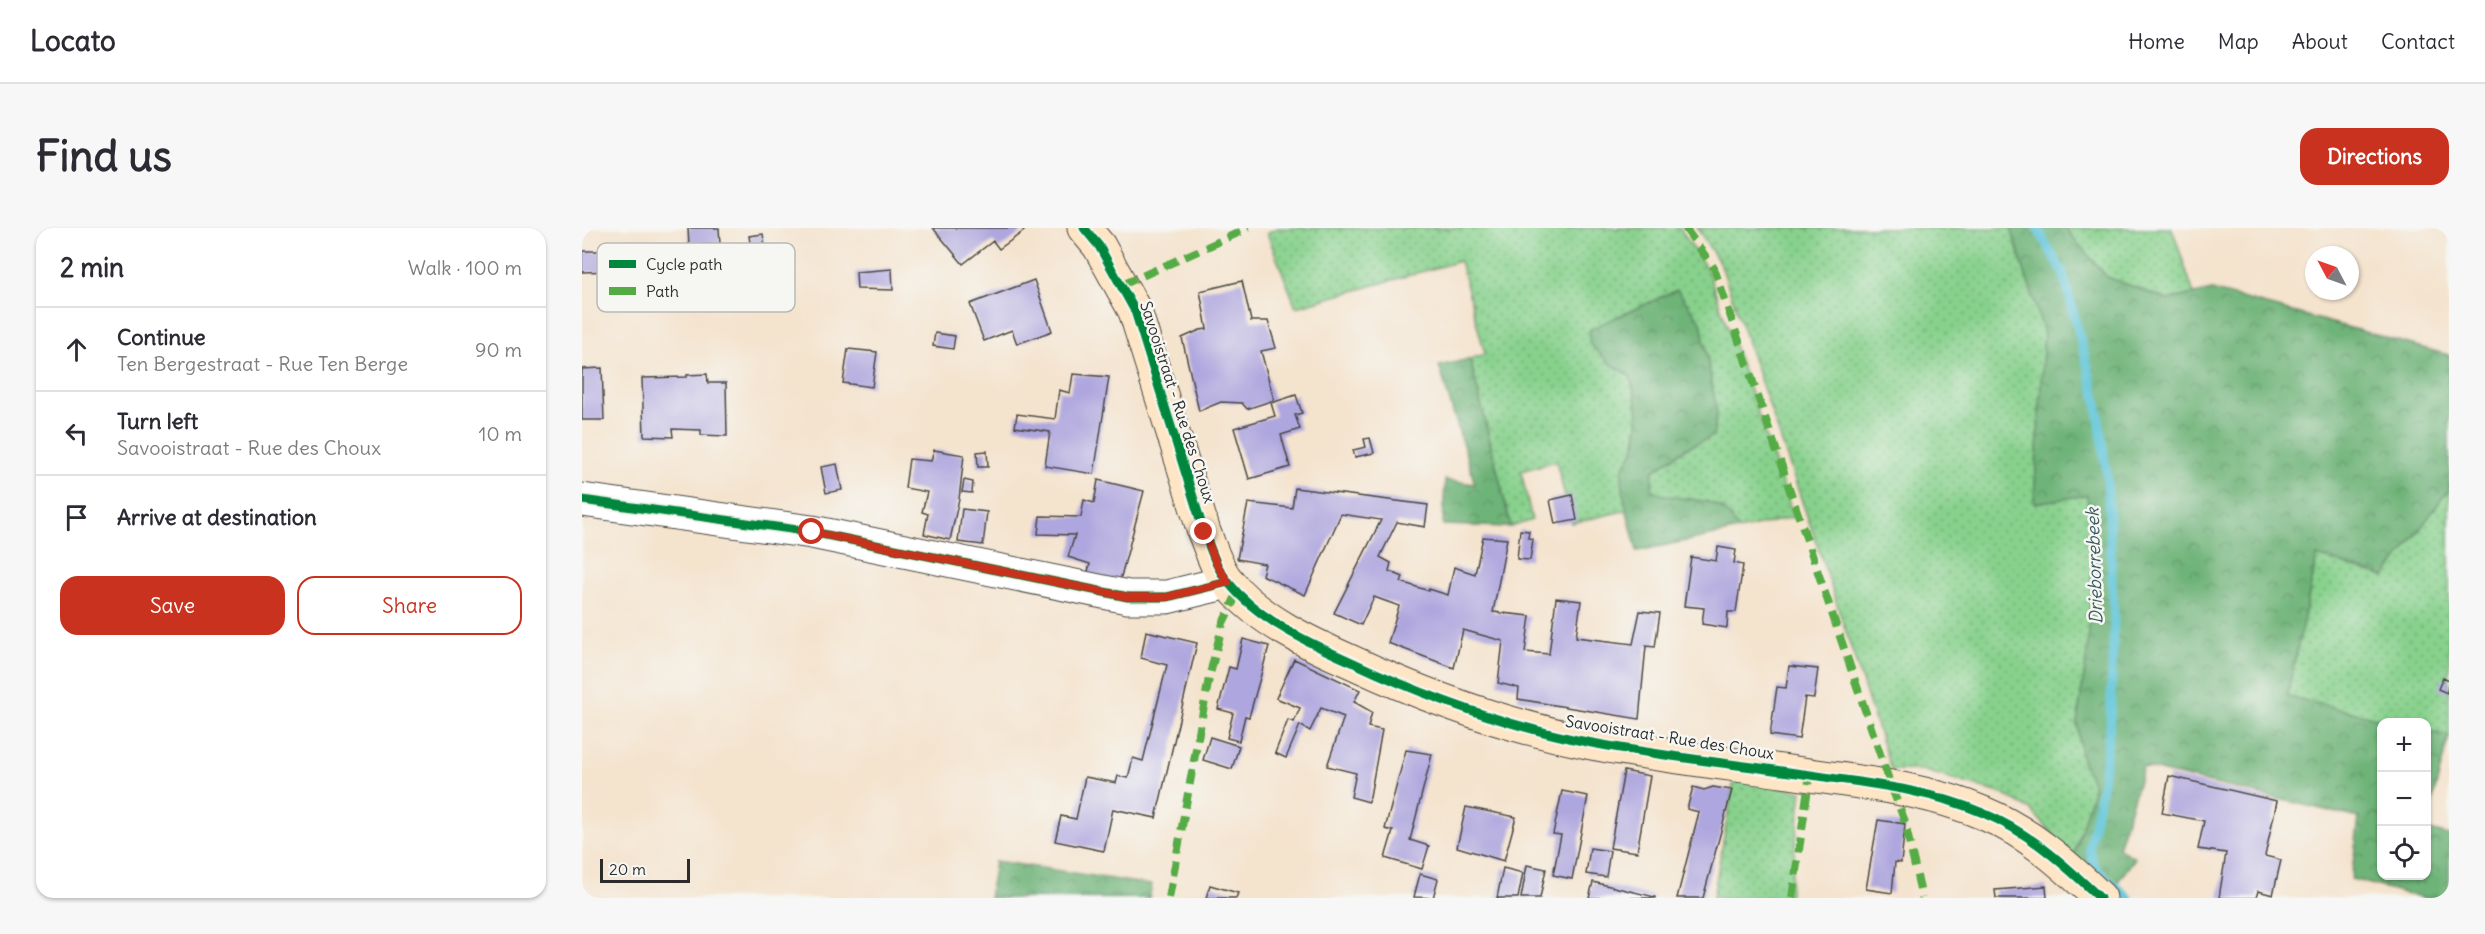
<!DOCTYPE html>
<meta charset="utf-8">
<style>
:root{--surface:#fff;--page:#f7f7f7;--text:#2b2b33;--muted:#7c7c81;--line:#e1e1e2;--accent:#c8321e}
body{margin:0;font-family:Delius,sans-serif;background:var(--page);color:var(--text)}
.controls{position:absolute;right:18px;bottom:18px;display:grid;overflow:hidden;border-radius:12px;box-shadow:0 2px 4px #0004}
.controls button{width:54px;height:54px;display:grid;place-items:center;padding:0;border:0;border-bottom:2px solid var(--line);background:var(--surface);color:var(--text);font:30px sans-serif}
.compass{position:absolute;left:1723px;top:18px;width:54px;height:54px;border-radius:50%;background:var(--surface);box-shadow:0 2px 4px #0004;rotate:311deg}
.scale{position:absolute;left:18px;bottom:15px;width:90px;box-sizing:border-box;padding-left:6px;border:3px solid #2b2b2b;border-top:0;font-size:16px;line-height:21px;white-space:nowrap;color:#2b2b2b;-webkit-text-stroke:4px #f6f6f2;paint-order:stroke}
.stop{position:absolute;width:18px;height:18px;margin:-14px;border:4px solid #c8321e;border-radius:50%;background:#fff}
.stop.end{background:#c8321e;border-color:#fff;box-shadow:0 2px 6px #0008}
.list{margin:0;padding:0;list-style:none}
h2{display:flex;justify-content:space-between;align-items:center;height:78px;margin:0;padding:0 24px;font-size:26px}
h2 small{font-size:20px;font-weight:400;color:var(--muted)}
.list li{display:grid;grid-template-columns:39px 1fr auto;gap:18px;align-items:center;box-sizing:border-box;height:84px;padding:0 24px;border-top:2px solid var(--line)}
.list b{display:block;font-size:22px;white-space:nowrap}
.list p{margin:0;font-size:20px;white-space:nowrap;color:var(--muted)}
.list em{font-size:20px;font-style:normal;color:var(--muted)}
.actions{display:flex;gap:12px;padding:18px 24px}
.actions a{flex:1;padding:14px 0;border:2px solid var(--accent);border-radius:18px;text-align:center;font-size:21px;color:var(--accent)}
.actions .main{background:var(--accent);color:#fff}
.icon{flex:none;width:33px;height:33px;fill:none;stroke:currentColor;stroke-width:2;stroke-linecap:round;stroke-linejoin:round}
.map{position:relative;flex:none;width:1867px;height:670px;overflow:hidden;border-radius:18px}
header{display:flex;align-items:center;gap:36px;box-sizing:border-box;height:84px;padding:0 30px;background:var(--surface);border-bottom:2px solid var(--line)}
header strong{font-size:28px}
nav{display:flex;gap:33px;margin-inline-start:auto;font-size:21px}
.intro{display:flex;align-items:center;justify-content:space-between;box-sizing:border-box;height:144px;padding:0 36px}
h1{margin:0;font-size:42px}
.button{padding:15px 27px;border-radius:18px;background:var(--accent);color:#fff;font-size:21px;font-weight:700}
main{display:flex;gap:36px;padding:0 36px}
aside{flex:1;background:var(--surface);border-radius:18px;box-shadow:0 2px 4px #0004}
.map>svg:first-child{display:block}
.grass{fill:url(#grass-dots);stroke:#5a7e5c;stroke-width:1.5}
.forest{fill:url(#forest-crowns);stroke:#4c6f52;stroke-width:1.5}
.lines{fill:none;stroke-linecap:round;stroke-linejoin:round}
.stream{stroke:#5cc4d8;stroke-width:9}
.building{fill:#aea6de}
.minor-casing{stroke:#494743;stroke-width:35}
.secondary-casing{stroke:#494743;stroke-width:35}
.minor{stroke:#fff;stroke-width:33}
.secondary{stroke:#fde5c5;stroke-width:33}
.quiet{stroke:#54ab44;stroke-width:8;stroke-dasharray:15 8;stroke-linecap:butt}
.cycleway-casing{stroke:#f6f6f2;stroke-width:13}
.cycleway{stroke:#00873e;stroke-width:9}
.route{stroke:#c8321e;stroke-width:8}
.labels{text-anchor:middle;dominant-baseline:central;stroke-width:5;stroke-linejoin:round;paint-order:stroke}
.street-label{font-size:16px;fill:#2b2b2b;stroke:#f6f6f2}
.water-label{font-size:18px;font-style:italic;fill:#3a595f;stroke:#f6f6f2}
.key{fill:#f6f6f2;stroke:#b9b9b6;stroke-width:1.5}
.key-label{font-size:16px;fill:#2b2b2b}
</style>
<header>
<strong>Locato</strong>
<nav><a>Home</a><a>Map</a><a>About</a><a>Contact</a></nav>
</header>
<div class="intro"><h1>Find us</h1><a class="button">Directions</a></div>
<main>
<aside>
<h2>2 min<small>Walk · 100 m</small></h2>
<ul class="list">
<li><svg class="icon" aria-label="ahead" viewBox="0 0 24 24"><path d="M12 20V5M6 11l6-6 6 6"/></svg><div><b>Continue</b><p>Ten Bergestraat - Rue Ten Berge</p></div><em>90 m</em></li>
<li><svg class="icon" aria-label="left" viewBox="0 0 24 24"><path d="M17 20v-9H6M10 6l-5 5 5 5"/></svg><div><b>Turn left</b><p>Savooistraat - Rue des Choux</p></div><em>10 m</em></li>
<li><svg class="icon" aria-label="arrive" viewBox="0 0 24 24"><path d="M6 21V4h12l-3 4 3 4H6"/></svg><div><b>Arrive at destination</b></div></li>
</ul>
<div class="actions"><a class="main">Save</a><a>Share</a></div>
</aside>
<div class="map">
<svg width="1867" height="670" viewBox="0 0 1867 670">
<defs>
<pattern id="grass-dots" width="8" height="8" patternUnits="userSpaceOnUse" patternTransform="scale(1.5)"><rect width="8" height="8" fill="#88d18d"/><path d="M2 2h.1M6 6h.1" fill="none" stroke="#6faa73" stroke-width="1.8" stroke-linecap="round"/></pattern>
<pattern id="forest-crowns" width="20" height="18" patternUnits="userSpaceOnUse" patternTransform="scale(1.5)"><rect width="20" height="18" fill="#6eb378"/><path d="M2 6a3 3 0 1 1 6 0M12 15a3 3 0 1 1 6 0" fill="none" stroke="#5b9263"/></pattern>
</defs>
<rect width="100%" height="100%" fill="#f6f6f2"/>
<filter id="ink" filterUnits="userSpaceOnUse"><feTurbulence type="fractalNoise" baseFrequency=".0167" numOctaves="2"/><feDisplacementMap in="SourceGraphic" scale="12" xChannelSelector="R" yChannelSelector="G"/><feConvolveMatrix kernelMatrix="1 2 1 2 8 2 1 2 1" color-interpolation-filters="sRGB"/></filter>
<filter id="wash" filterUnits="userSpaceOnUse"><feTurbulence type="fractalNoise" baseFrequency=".008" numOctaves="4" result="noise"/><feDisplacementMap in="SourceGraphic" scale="24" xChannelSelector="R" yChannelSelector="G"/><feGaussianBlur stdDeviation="1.35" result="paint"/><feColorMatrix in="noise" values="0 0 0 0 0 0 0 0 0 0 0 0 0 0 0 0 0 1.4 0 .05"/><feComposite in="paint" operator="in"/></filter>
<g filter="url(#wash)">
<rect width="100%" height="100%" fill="#f4e3cd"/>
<path class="grass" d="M 695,0 L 1098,0 L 1126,43 L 1212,289 L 1157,302 L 1140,280 L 1110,271 L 1083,269 L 1070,262 L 1071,244 L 1103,221 L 1131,208 L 1135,185 L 1119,94 L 1026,134 L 1048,148 L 1057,189 L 1052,222 L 1040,243 L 1046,282 L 990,295 L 974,233 L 939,243 L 950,292 L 929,299 L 888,131 L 903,126 L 878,33 L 714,79 L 685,5 Z
M 1115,0 L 1429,0 L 1462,105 L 1452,275 L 1505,267 L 1511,320 L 1506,421 L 1495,495 L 1500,532 L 1512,559 L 1491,629 L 1449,582 L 1421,566 L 1340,542 L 1309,542 L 1248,355 L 1139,37 Z
M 1483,0 L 1590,0 L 1612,66 L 1586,72 L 1525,49 Z
M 1867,261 L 1867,508 L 1845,503 L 1844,494 L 1810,494 L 1705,468 L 1735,328 L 1803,349 Z
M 1152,552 L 1220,563 L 1207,670 L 1131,670 Z"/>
<path class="forest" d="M 1429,0 L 1483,0 L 1525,49 L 1586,72 L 1630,62 L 1867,127 L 1867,261 L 1803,349 L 1735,328 L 1705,468 L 1810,494 L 1800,494 L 1800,648 L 1844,648 L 1845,601 L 1867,607 L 1867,670 L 1841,670 L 1769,651 L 1777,590 L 1561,539 L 1536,620 L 1553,630 L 1529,663 L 1491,629 L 1512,559 L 1500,532 L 1495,495 L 1506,420 L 1511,320 L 1505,267 L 1452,275 L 1462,105 Z
M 1095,62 L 1119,94 L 1135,185 L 1131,208 L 1103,221 L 1071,243 L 1070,262 C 1091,274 1118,267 1139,280 C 1146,284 1152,296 1157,302 L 1055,323 C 1049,298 1040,271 1040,245 C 1040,237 1049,229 1052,221 C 1060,196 1056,172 1048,148 L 1026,134 L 1007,115 L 1008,101 Z
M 888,131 L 929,299 L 861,297 L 863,252 L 893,256 L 857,138 Z
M 1844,503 L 1867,508 L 1845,594 L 1844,594 Z
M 413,633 L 570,657 L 567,670 L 407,670 Z"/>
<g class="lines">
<path class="stream" d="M 1455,0 L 1481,45 L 1515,174 L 1525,249 L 1532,389 L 1528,495 L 1521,554 L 1507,619 L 1510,633 L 1517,644 L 1547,670"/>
</g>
<g id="blocks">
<path class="building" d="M 106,0 L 137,0 L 138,16 L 107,18 Z
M 351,0 L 440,0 L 442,3 L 417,21 L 411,13 L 381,36 Z
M 181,6 L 184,26 L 170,28 L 167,8 Z
M 0,23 L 34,23 L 34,43 L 0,44 Z
M 310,41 L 311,62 L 275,61 L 274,44 Z
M 452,52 L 470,103 L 435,116 L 430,102 L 402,113 L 388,76 Z
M 660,53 L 669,93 L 686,93 L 694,120 L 679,123 L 692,172 L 665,181 L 660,175 L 639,174 L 617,183 L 600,110 L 618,102 L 625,101 L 618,63 Z
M 353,105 L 373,108 L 371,121 L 351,118 Z
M 266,121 L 295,124 L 290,159 L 261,155 Z
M 20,140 L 22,192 L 0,192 L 0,141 Z
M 125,146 L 126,155 L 144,155 L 145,208 L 119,207 L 119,202 L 90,201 L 91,209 L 62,208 L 60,150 L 105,149 L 105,147 Z
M 491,146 L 527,149 L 512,246 L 463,238 L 468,204 L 433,199 L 435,186 L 473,191 L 477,162 L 488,165 Z
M 714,167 L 720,185 L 713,187 L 718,201 L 699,207 L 708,239 L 667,251 L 652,200 L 693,188 L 689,175 Z
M 788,210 L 792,225 L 773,229 L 771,222 L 784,219 L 782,211 Z
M 352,222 L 382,227 L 377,271 L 368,312 L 342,306 L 346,286 L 340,284 L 345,264 L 323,260 L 327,231 L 349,233 Z
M 405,223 L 406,239 L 396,239 L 395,224 Z
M 255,236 L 260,262 L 244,265 L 239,239 Z
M 382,252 L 391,254 L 390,265 L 380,264 Z
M 516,252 L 562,263 L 537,356 L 505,347 L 508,336 L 486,329 L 493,307 L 456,306 L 458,288 L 499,289 L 502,272 L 512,275 Z
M 713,260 L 846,277 L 843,299 L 815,294 L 798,329 L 809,335 L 807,343 L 821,349 L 819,354 L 847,363 L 847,361 L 866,367 L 872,339 L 893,346 L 901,309 L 925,311 L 911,384 L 948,388 L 943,424 L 967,426 L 974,370 L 999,373 L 994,409 L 1051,416 L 1058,383 L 1078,385 L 1073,419 L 1064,418 L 1057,491 L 936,471 L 937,460 L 916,455 L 921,413 L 881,402 L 872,440 L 806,415 L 817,378 L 792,369 L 779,397 L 752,385 L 799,292 L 759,286 L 723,367 L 680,347 L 683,336 L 655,331 L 666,275 L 710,280 Z
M 990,267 L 995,292 L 973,296 L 968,272 Z
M 380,281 L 405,284 L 401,317 L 376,314 Z
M 938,302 L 947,303 L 946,310 L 951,311 L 948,332 L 935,331 Z
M 1136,319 L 1154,322 L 1152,335 L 1161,337 L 1154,384 L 1146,384 L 1145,400 L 1120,396 L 1122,380 L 1102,378 L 1109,329 L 1134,333 Z
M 564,403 L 615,415 L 574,590 L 531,581 L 522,623 L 473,613 L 479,588 L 494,591 L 503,549 L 534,555 L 536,548 L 546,550 L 551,530 L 561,533 L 585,437 L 559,430 Z
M 661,411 L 687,418 L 667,489 L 663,488 L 657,513 L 645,510 L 651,485 L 636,481 L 647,439 L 654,441 Z
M 712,431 L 778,462 L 772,474 L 790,484 L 786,499 L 800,502 L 787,574 L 769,569 L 774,545 L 745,538 L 762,489 L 739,480 L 728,503 L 718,497 L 704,530 L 693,525 L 706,492 L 712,494 L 718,480 L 694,470 Z
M 1207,438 L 1236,441 L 1232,470 L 1223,469 L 1217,511 L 1188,507 L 1195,459 L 1204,460 Z
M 1861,449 L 1867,452 L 1865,465 L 1856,461 Z
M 628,509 L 657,518 L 650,541 L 621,532 Z
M 824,522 L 850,526 L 828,612 L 847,618 L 840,641 L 803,630 L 811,603 L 803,601 Z
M 1042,543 L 1068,548 L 1055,624 L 1028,620 Z
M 1587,548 L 1695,573 L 1683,628 L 1699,632 L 1691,667 L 1676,663 L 1674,670 L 1637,670 L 1644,625 L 1616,621 L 1622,593 L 1580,585 Z
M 1111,559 L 1122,562 L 1131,559 L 1150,562 L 1121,670 L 1095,670 L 1117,584 L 1105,581 Z
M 980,563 L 1006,568 L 990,651 L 971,647 L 979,607 L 971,606 Z
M 884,579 L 934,589 L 922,633 L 875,619 Z
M 1296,592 L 1323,596 L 1319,635 L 1313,634 L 1310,665 L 1284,661 Z
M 1008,620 L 1028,623 L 1024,649 L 1004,646 Z
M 945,637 L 964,641 L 958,670 L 939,670 Z
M 921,640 L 941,645 L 936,670 L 915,670 Z
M 838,646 L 856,651 L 851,670 L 832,669 Z
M 1011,654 L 1073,669 L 1073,670 L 1007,670 Z
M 628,657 L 656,665 L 654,670 L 624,670 Z
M 1464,658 L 1465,670 L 1414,670 L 1413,662 Z"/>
</g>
</g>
<g filter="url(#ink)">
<use href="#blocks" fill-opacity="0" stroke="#494743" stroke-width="1.5"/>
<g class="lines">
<defs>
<path id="minor" d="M 0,272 L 230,304 L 546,369 L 585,369 L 646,354"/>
<path id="secondary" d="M 502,0 L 517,18 L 553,83 L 622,304 C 629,321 634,340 646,354 C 676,392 729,416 772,435 C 847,470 928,499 1010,515 C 1089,530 1170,538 1249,550 C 1300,557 1353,564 1401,585 C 1447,604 1482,636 1518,670"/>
</defs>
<use href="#minor" class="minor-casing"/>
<use href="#secondary" class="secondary-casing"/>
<use href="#minor" class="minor"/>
<use href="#secondary" class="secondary"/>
<path class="quiet" d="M 1103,0 L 1132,40 L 1309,558 L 1322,591 L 1340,670
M 540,57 L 667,0
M 587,670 L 627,450 L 641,395 L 656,364
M 1210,670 L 1228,546"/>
<defs>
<path id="cycleway" d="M 502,0 L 517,18 L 553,83 L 622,304 C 629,321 634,340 646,354 C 676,392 729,416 772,435 C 847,470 928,499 1010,515 C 1089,530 1170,538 1249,550 C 1300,557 1353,564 1401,585 C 1447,604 1482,636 1518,670
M 0,272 L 230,304 L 546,369 L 585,369 L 646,354"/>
</defs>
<use href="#cycleway" class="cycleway-casing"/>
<use href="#cycleway" class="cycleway"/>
</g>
</g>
<g class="lines" filter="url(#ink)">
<path class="route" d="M 230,304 L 546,369 L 585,369 L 646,354 L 635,337 L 622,304"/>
</g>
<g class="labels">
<g class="street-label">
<text transform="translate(596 174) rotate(72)">Savooistraat - Rue des Choux</text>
<text transform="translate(1088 509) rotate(9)">Savooistraat - Rue des Choux</text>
</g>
<g class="water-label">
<text transform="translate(1512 338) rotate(-92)">Drieborrebeek</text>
</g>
</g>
<rect x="15" y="15" width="198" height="69" rx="9" class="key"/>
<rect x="27" y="32" width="27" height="8" fill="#00873e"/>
<rect x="27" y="59" width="27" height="8" fill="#54ab44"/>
<g class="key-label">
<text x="64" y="42">Cycle path</text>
<text x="64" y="69">Path</text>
</g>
</svg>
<div class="controls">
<button>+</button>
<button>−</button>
<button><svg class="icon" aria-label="locate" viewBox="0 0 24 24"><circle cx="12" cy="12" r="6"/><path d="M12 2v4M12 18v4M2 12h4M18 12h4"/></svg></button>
</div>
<svg class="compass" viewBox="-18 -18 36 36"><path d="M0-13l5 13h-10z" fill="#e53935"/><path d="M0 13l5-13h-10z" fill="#7c7c81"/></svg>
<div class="scale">20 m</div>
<div class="stop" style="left:230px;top:304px"></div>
<div class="stop end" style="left:622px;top:304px"></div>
</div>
</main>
